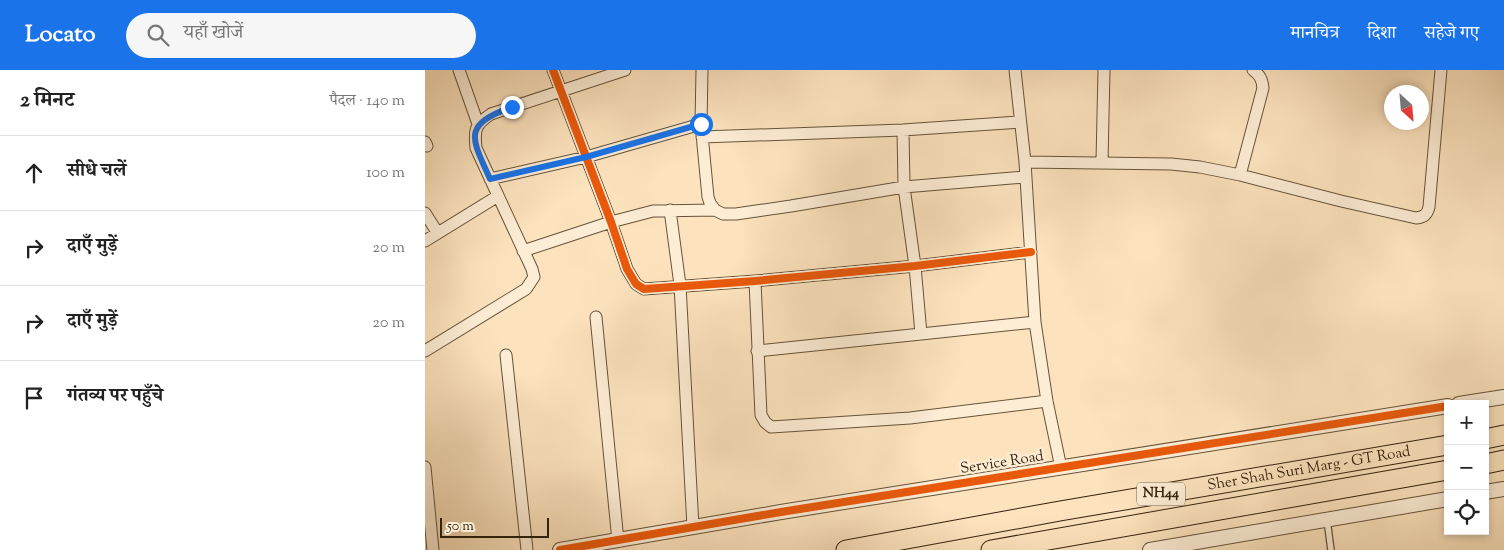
<!DOCTYPE html>
<html lang="hi">
<meta charset="utf-8">
<style>
:root{--surface:#fff;--page:#f6f6f6;--text:#222;--muted:#767676;--line:#e0e0e0;--accent:#1a73e8}
body{margin:0;font-family:"Sorts Mill Goudy","Noto Serif Devanagari",serif;background:var(--page);color:var(--text)}
.controls{position:absolute;right:15px;bottom:15px;display:grid;overflow:hidden;border-radius:0px;box-shadow:0 2px 8px #0003}
.controls button{width:45px;height:45px;display:grid;place-items:center;padding:0;border:0;border-bottom:1px solid var(--line);background:var(--surface);color:var(--text);font:25px sans-serif}
.compass{position:absolute;left:959px;top:15px;width:45px;height:45px;border-radius:50%;background:var(--surface);box-shadow:0 2px 8px #0003;rotate:154deg}
.scale{position:absolute;left:15px;bottom:12px;width:109px;box-sizing:border-box;padding-left:5px;border:2px solid #34230d;border-top:0;font-size:14px;line-height:18px;white-space:nowrap;color:#34230d;-webkit-text-stroke:4px #fdedd5;paint-order:stroke}
.stop{position:absolute;width:15px;height:15px;margin:-11px;border:4px solid #1a73e8;border-radius:50%;background:#fff}
.stop.end{background:#1a73e8;border-color:#fff;box-shadow:0 1px 5px #0008}
.list{margin:0;padding:0;list-style:none}
h2{display:flex;justify-content:space-between;align-items:center;height:65px;margin:0;padding:0 20px;font-size:21px}
h2 small{font-size:16px;font-weight:400;color:var(--muted)}
.list li{display:grid;grid-template-columns:32px 1fr auto;gap:15px;align-items:center;box-sizing:border-box;height:75px;padding:0 20px;border-top:1px solid var(--line)}
.list b{display:block;font-size:19px;white-space:nowrap}
.list em{font-size:16px;font-style:normal;color:var(--muted)}
.icon{flex:none;width:28px;height:28px;fill:none;stroke:currentColor;stroke-width:2;stroke-linecap:round;stroke-linejoin:round}
.map{position:relative;flex:none;width:1079px;height:480px;overflow:hidden}
header{display:flex;align-items:center;gap:30px;box-sizing:border-box;height:70px;padding:0 25px;background:var(--accent);color:#fff}
header strong{font-size:24px}
nav{display:flex;gap:28px;margin-inline-start:auto;font-size:18px}
.search{width:350px;height:45px;background:var(--page);display:flex;align-items:center;gap:12px;box-sizing:border-box;padding:0 18px;border-radius:28px;color:var(--muted);font-size:19px}
main{display:flex}
aside{flex:1;background:var(--surface)}
.map>svg:first-child{display:block}
.lines{fill:none;stroke-linecap:round;stroke-linejoin:round}
.service-casing{stroke:#665339;stroke-width:8}
.minor-casing{stroke:#665339;stroke-width:13}
.tertiary-casing{stroke:#665339;stroke-width:16}
.trunk-casing{stroke:#34230d;stroke-width:21}
.service{stroke:#fdedd5;stroke-width:5.5}
.minor{stroke:#fdedd5;stroke-width:11}
.tertiary{stroke:#fdedd5;stroke-width:14}
.trunk{stroke:#fce3be;stroke-width:19}
.cycleway-casing{stroke:#fdedd5;stroke-width:11}
.cycleway{stroke:#e8590c;stroke-width:8}
.route{stroke:#1a73e8;stroke-width:6}
.labels{text-anchor:middle;dominant-baseline:central;stroke-width:4.5;stroke-linejoin:round;paint-order:stroke}
.shield{fill:#fdedd5;stroke:#706049;stroke-width:1}
.shield-label{font-size:14px;font-weight:bold;fill:#34230d}
.street-label{font-size:15px;fill:#34230d;stroke:#fdedd5}
</style>
<header>
<strong>Locato</strong>
<div class="search"><svg class="icon" aria-label="search" viewBox="0 0 24 24"><circle cx="10" cy="10" r="6"/><path d="M15 15l6 6"/></svg>यहाँ खोजें</div>
<nav><a>मानचित्र</a><a>दिशा</a><a>सहेजे गए</a></nav>
</header>
<main>
<aside>
<h2>2 मिनट<small>पैदल · 140 m</small></h2>
<ul class="list">
<li><svg class="icon" aria-label="ahead" viewBox="0 0 24 24"><path d="M12 20V5M6 11l6-6 6 6"/></svg><div><b>सीधे चलें</b></div><em>100 m</em></li>
<li><svg class="icon" aria-label="right" viewBox="0 0 24 24"><path d="M7 20v-9h11M14 6l5 5-5 5"/></svg><div><b>दाएँ मुड़ें</b></div><em>20 m</em></li>
<li><svg class="icon" aria-label="right" viewBox="0 0 24 24"><path d="M7 20v-9h11M14 6l5 5-5 5"/></svg><div><b>दाएँ मुड़ें</b></div><em>20 m</em></li>
<li><svg class="icon" aria-label="arrive" viewBox="0 0 24 24"><path d="M6 21V4h12l-3 4 3 4H6"/></svg><div><b>गंतव्य पर पहुँचे</b></div></li>
</ul>
</aside>
<div class="map">
<svg width="1079" height="480" viewBox="0 0 1079 480">
<rect width="100%" height="100%" fill="#fce3be"/>
<filter id="stains"><feTurbulence type="fractalNoise" baseFrequency=".004" numOctaves="4"/><feColorMatrix values="0 0 0 0 .2 0 0 0 0 .09 0 0 0 0 .02 0 0 0 .5 -.17"/></filter>
<radialGradient id="worn" r=".72"><stop offset=".6" stop-color="#630" stop-opacity="0"/><stop offset="1" stop-color="#630" stop-opacity=".3"/></radialGradient>
<g class="lines">
<defs>
<path id="service" d="M 902,450 L 906,480"/>
<path id="minor" d="M 34,0 L 53,54
M 128,0 L 186,152 L 202,199 L 211,214 L 219,219 L 330,211 L 490,196 L 606,182
M 277,0 L 276,54 L 283,127 L 285,133 L 290,140 L 298,144 L 311,144 L 366,136 L 479,117 L 600,107
M 590,0 L 600,92 L 610,252 L 622,331 L 636,398
M 478,60 L 479,117 L 490,196 L 496,264 L 610,252
M 277,67 L 478,60 L 595,52
M 0,72 L 2,76
M 600,92 L 746,94 L 775,97 L 815,105 L 916,131 L 991,148 C 999,147 1002,145 1004,137 L 1016,0
M 677,92 L 679,0
M 815,105 L 838,18 C 837,9 835,5 828,0
M 65,109 L 161,87 L 276,54
M 245,140 L 255,215 L 268,457
M 0,143 L 12,162
M 0,171 L 73,126
M 98,181 L 186,152 L 228,141 L 290,140
M 330,211 L 336,345 L 340,352 L 346,357 L 485,348 L 622,331
M 171,247 L 193,471
M 0,281 L 101,219 L 109,207 L 107,199 L 51,78 C 49,59 50,55 66,44 L 200,0
M 332,281 L 496,264
M 81,285 L 102,480
M 0,397 L 8,480"/>
<path id="tertiary" d="M 1034,334 L 1079,327
M 1060,422 L 1079,419
M 135,480 L 356,442 L 1023,336
M 725,480 L 1023,429"/>
<g id="trunk">
<path d="M 1060,369 L 1079,365"/>
<path d="M 1060,394 L 1079,390"/>
<path id="s1" d="M 421,480 L 635,441 L 1023,375"/>
<path d="M 566,480 L 1023,400"/>
</g>
</defs>
<use href="#service" class="service-casing"/>
<use href="#minor" class="minor-casing"/>
<use href="#tertiary" class="tertiary-casing"/>
<use href="#trunk" class="trunk-casing"/>
<use href="#service" class="service"/>
<use href="#minor" class="minor"/>
<use href="#tertiary" class="tertiary"/>
<use href="#trunk" class="trunk"/>
<defs>
<path id="cycleway" d="M 128,0 L 186,152 L 202,199 L 211,214 L 219,219 L 330,211 L 490,196 L 606,182
M 135,480 L 356,442 L 1023,336"/>
</defs>
<use href="#cycleway" class="cycleway-casing"/>
<use href="#cycleway" class="cycleway"/>
</g>
<g class="lines">
<path class="route" d="M 87,37 C 37,55 46,67 65,109 L 161,87 L 276,54"/>
</g>
<g class="labels">
<rect class="shield" x="712" y="412.5" width="48" height="23" rx="4"/>
<g class="shield-label">
<text x="736" y="424">NH44</text>
</g>
<g class="street-label">
<text transform="translate(577 393) rotate(-9)">Service Road</text>
<text stroke="none"><textPath href="#s1" startOffset="470">Sher Shah Suri Marg - GT Road</textPath></text>
</g>
</g>
<rect width="100%" height="100%" filter="url(#stains)"/>
<rect width="100%" height="100%" fill="url(#worn)"/>
</svg>
<div class="controls">
<button>+</button>
<button>−</button>
<button><svg class="icon" aria-label="locate" viewBox="0 0 24 24"><circle cx="12" cy="12" r="6"/><path d="M12 2v4M12 18v4M2 12h4M18 12h4"/></svg></button>
</div>
<svg class="compass" viewBox="-18 -18 36 36"><path d="M0-13l5 13h-10z" fill="#e53935"/><path d="M0 13l5-13h-10z" fill="#767676"/></svg>
<div class="scale">50 m</div>
<div class="stop" style="left:276px;top:54px"></div>
<div class="stop end" style="left:87px;top:37px"></div>
</div>
</main>
